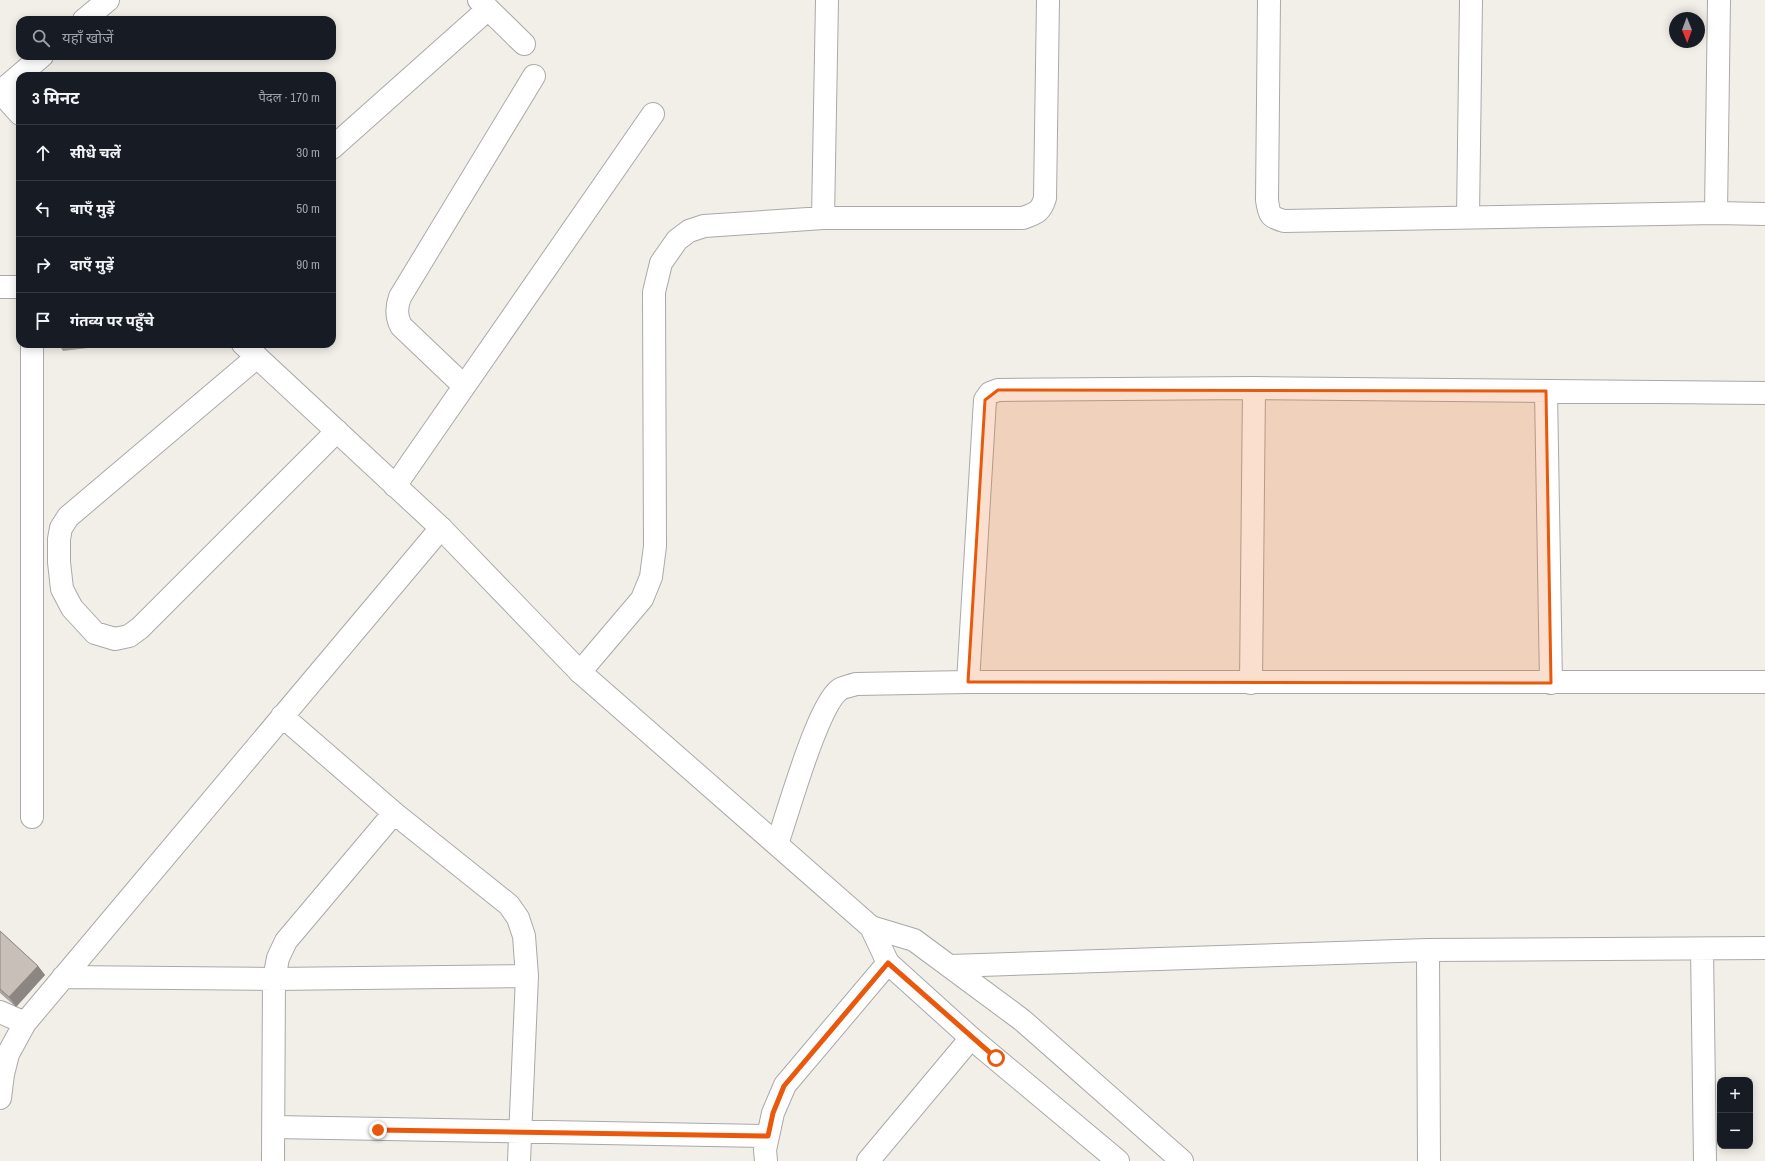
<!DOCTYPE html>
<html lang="hi">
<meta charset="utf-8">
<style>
:root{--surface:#171b24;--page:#242831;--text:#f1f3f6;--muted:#9ea1a6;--line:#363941}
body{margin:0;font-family:"Archivo Narrow","Noto Sans Devanagari",sans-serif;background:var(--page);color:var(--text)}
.controls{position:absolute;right:12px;bottom:12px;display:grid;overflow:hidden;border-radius:8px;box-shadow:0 2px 10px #0003}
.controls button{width:36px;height:36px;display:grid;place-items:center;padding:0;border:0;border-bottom:1px solid var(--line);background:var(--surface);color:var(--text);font:20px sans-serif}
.compass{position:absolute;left:1669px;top:12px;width:36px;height:36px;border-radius:50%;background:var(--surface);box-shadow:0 2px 10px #0003;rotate:179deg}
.stop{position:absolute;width:12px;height:12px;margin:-9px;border:3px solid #ea580c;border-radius:50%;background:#fff}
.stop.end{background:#ea580c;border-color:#fff;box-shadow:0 1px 4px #0008}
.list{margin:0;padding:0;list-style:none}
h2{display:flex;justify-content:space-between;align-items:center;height:52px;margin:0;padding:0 16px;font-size:17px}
h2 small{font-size:13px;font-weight:400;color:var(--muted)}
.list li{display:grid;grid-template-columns:26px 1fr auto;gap:12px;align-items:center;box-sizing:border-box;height:56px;padding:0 16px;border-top:1px solid var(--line)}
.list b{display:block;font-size:15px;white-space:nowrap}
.list em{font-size:13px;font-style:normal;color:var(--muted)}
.icon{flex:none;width:22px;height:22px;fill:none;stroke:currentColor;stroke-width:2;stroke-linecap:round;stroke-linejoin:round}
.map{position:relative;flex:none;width:1765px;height:1161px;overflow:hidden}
.search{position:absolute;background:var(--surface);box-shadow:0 2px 10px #0003;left:16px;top:16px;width:320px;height:44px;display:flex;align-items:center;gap:10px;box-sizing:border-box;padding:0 14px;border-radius:12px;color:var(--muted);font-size:15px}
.panel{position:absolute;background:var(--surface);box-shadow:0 2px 10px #0003;left:16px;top:72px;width:320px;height:276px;border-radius:12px}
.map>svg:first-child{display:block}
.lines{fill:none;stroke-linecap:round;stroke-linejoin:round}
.minor-casing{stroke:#a9a9a9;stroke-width:24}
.tertiary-casing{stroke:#a9a9a9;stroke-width:24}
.minor{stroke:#fff;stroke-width:22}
.tertiary{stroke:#fff;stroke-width:22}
.wall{fill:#aba49e}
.shaded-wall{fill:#8b8681}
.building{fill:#c7bfb8;stroke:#8b8681}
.route{stroke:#ea580c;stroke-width:5}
.marked{fill:#e8590c;fill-opacity:0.2;stroke:#e8590c;stroke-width:3;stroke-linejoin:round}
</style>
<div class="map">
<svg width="1765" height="1161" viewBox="0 0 1765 1161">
<rect width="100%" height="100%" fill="#f2efe9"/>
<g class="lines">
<defs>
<path id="minor" d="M 479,0 L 524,44
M 1269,0 L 1267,200 C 1269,215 1270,217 1284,221 L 1716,213 L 1719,0
M 84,20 L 108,0
M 0,92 L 42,56
M 332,148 L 488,9
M 1716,213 L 1765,214
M 1468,216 L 1471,0
M 823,218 L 827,0
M 0,287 L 20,287
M 32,344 L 32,817
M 257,357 L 68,517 L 61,528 L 59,539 L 59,562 L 62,589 L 72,608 L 95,633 L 115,639 L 129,636 L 140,628 L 337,431
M 464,386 L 401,326 C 396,316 396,308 400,297 L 534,76
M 1546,391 L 1551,683
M 395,486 L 653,114
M 580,672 L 642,599 L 651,577 L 655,546 L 654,292 L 661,263 L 677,240 L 689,231 L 704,226 L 823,218 L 1023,218 C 1036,213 1041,212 1045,198 L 1048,0
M 968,682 L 985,400 L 990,393 L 998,390 L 1254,388 L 1765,393
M 1251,683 L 1254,388
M 282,716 L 394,813 L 509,905 L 518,918 L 524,936 L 527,976 L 519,1161
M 394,813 L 286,941 L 278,958 L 274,979 L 527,976
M 777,844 C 788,813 817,707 839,690 C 843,687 851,686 856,684 L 968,682 L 1765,682
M 1702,949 L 1705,1161
M 1428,950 L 1429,1161
M 951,966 L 1428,950 L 1765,948
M 63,977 L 274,979 L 273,1161
M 0,1012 L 25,1023
M 0,1098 L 3,1074 L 8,1054 L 25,1023 L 441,528
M 274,1127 L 768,1136
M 766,1161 L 765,1150 L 773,1113 L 785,1085 L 888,963
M 868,1161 L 971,1038"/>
<path id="tertiary" d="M 0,92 L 20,114
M 243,344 L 441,528 L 580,672 L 871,927 L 888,963 L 971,1038 L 1118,1161
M 871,927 L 914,940 L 1022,1020 L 1182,1161"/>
</defs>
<use href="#minor" class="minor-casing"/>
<use href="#tertiary" class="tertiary-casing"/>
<use href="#minor" class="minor"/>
<use href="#tertiary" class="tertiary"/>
</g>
<path class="wall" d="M 58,344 L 113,344 L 113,345 L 63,351 Z
M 0,931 L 38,966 L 45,975 L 16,1007 L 0,993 Z"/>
<path class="shaded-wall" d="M 38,966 L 45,975 L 16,1007 L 9,997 Z"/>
<path class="building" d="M 0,931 L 38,966 L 9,997 L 0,989 Z"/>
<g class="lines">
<path class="route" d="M 378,1130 L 768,1136 L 773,1113 L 784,1086 L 888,963 L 996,1058"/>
</g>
<path class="marked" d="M 998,390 L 1546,391 L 1551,683 L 968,682 L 985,400 Z"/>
</svg>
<div class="controls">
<button>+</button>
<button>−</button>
</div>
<svg class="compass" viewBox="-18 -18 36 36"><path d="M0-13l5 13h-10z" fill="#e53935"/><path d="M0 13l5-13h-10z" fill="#9ea1a6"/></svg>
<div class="stop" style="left:996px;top:1058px"></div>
<div class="stop end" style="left:378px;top:1130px"></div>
<div class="search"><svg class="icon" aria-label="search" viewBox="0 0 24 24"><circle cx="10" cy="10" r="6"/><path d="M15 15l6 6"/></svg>यहाँ खोजें</div>
<section class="panel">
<h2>3 मिनट<small>पैदल · 170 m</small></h2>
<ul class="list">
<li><svg class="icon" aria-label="ahead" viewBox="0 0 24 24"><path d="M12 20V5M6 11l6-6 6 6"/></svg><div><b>सीधे चलें</b></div><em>30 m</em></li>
<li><svg class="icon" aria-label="left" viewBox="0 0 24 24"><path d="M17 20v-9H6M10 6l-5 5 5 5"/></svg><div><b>बाएँ मुड़ें</b></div><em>50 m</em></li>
<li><svg class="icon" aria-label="right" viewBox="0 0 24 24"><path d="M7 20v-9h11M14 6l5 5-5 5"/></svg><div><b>दाएँ मुड़ें</b></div><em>90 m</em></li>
<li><svg class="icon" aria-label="arrive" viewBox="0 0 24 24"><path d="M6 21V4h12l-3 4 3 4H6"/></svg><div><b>गंतव्य पर पहुँचे</b></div></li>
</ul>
</section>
</div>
